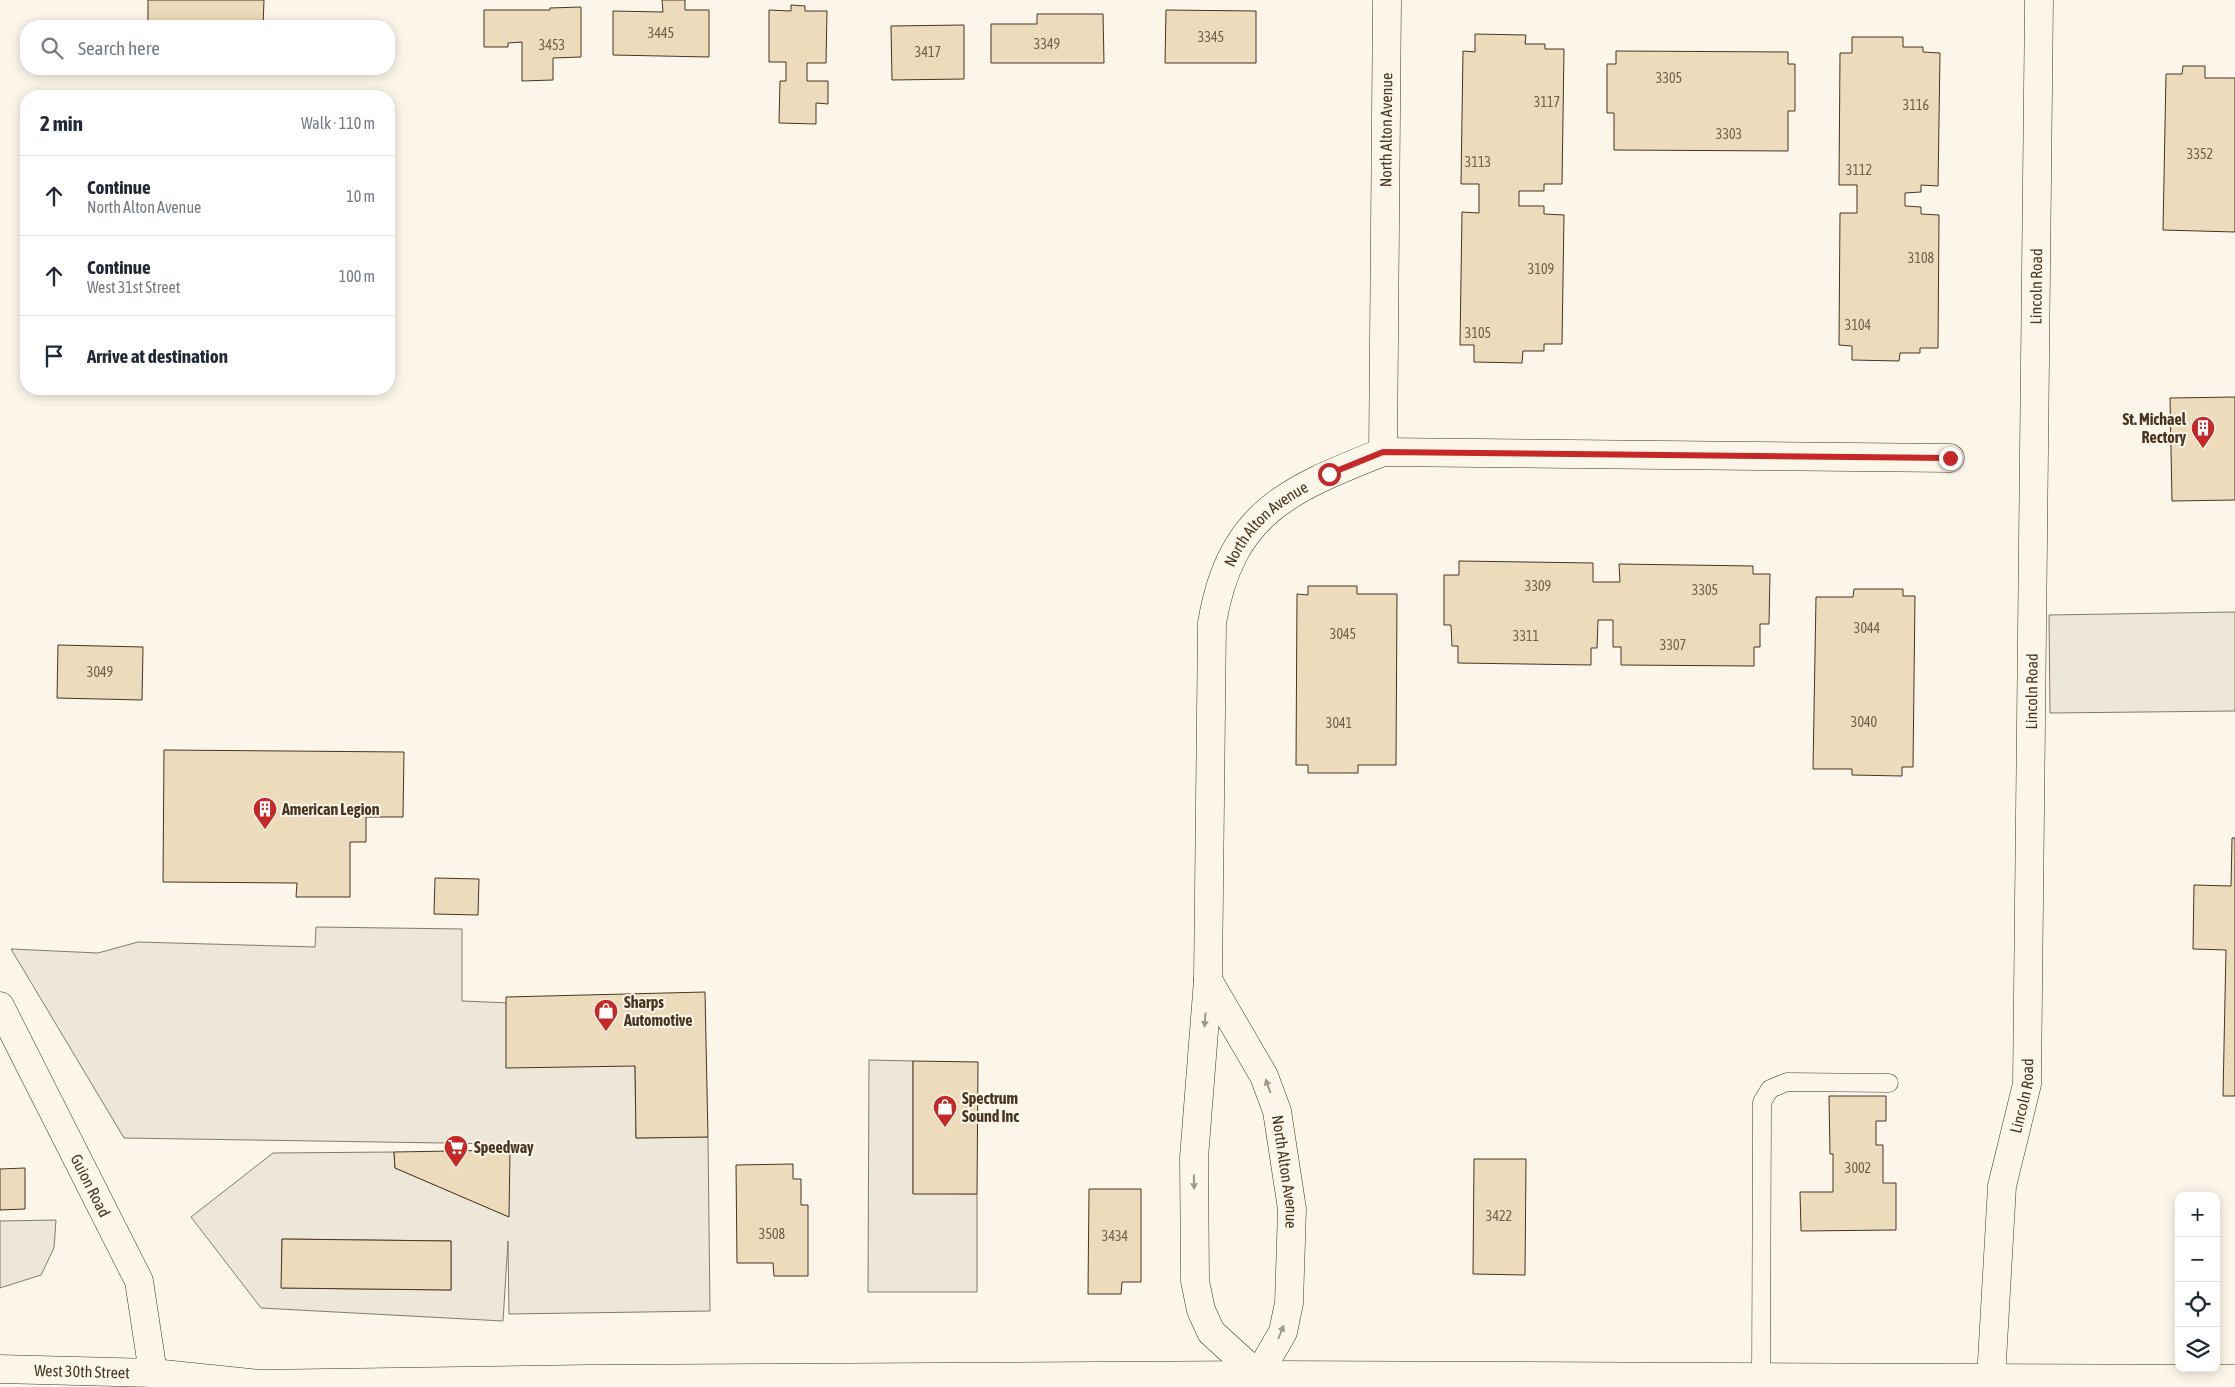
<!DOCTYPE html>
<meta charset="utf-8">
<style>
:root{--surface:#fff;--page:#f2f2f3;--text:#1f2937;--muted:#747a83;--line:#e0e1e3}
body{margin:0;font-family:"Asap Condensed",sans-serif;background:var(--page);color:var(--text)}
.controls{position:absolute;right:15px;bottom:15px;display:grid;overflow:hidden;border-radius:10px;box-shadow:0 2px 12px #0003}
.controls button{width:45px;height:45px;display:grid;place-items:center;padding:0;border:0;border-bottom:1px solid var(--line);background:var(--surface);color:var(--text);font:25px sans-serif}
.stop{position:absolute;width:15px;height:15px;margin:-11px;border:4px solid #c62828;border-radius:50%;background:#fff}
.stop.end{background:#c62828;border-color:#fff;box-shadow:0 1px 5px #0008}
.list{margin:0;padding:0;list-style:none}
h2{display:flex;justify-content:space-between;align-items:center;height:65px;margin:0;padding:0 20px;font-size:21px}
h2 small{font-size:16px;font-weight:400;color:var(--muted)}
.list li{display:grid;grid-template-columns:32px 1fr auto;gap:15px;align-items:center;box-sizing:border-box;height:80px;padding:0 20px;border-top:1px solid var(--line)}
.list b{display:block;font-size:19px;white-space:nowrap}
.list p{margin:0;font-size:16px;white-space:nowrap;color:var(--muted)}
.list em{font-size:16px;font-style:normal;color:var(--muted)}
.icon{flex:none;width:28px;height:28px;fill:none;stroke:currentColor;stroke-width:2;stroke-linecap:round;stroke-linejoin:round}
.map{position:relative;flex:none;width:2235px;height:1387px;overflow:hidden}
.search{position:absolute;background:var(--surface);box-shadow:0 2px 12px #0003;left:20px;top:20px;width:375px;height:55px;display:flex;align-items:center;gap:12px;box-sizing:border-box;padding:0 18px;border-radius:20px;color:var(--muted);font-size:19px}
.panel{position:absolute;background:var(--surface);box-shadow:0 2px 12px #0003;left:20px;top:90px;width:375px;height:305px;border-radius:20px}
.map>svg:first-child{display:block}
.parking{fill:#ede7d9;stroke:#887966;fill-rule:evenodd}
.building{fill:#ecdcbc;stroke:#4a3520}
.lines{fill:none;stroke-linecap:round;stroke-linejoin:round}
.lane-casing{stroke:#4a3520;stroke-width:19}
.street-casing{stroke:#4a3520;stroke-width:29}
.secondary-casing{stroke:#4a3520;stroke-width:29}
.lane{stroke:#fbf6e9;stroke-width:18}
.street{stroke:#fbf6e9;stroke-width:28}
.secondary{stroke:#fbf6e9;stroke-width:28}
.oneway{fill:#a29684}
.route{stroke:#c62828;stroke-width:6}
.labels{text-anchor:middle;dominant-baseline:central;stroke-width:4;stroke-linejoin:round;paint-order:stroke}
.number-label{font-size:14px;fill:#725f47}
.street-label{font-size:16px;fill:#4a3520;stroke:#fbf6e9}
.poi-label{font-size:16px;font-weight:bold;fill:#4a3520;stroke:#fbf6e9;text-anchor:start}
</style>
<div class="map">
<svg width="2235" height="1387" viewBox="0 0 2235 1387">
<rect width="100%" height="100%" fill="#fbf6e9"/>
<path class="parking" d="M 2235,612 L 2235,711 L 2050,713 L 2049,615 Z
M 316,927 L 462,929 L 462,1001 L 510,1003 L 635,1066 L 636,1138 L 708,1137 L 710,1311 L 509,1314 L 508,1241 L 503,1321 L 261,1308 L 191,1217 L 273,1153 L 394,1152 L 395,1168 L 507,1216 L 507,1144 L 124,1138 L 11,949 L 98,953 L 138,942 L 315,947 ZM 282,1239 L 451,1241 L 451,1290 L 282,1288 Z
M 869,1060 L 913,1061 L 913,1193 L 977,1194 L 977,1292 L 868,1292 Z
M 56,1220 L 54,1248 L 41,1275 L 0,1288 L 0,1221 Z"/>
<path class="building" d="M 148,0 L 264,0 L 263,26 L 148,26 Z
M 662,0 L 685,0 L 685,10 L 709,10 L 709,57 L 613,55 L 613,11 L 663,12 Z
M 791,5 L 805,6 L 805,11 L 827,11 L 826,63 L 807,63 L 807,81 L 828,81 L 828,104 L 816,103 L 816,124 L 779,123 L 780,81 L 786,81 L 786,62 L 769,62 L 769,10 L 791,11 Z
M 581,7 L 581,57 L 553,58 L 553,80 L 522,81 L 522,42 L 508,43 L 508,47 L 484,47 L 484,10 L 550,10 L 550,8 Z
M 1166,10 L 1256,11 L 1256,63 L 1165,63 Z
M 1037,14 L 1103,14 L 1104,63 L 991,63 L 991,24 L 1037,24 Z
M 964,25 L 964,79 L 892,80 L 891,26 Z
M 1475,34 L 1526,35 L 1525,44 L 1545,44 L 1545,49 L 1564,49 L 1562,184 L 1544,184 L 1544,191 L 1519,191 L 1519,206 L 1544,206 L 1544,214 L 1564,215 L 1562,344 L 1544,344 L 1544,351 L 1523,351 L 1522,363 L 1474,362 L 1474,345 L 1460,345 L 1462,212 L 1479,213 L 1479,184 L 1461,184 L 1463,51 L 1475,52 Z
M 1852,37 L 1903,37 L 1903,47 L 1923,47 L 1923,52 L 1940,53 L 1938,186 L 1921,185 L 1921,192 L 1905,193 L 1905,206 L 1921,207 L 1921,214 L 1939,215 L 1938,348 L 1920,348 L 1920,353 L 1900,353 L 1899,361 L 1852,360 L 1852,346 L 1839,345 L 1840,213 L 1857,213 L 1857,185 L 1839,185 L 1840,53 L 1852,53 Z
M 1616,51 L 1788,52 L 1788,64 L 1795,64 L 1795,111 L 1788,111 L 1788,151 L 1614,150 L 1614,113 L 1607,113 L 1607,64 L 1616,64 Z
M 2183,66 L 2205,66 L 2205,78 L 2235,78 L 2235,232 L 2163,230 L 2166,74 L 2182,74 Z
M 2235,397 L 2235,500 L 2172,501 L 2170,398 Z
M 1459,561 L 1593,563 L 1593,582 L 1620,582 L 1619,564 L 1753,566 L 1753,574 L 1770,574 L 1769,624 L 1760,624 L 1760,647 L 1754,647 L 1754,666 L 1621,665 L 1621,647 L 1613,647 L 1613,620 L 1598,620 L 1597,648 L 1591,648 L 1591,665 L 1458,663 L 1458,646 L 1452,646 L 1451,625 L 1444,625 L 1444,575 L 1459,575 Z
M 1308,586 L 1357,586 L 1357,594 L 1397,594 L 1396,765 L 1358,765 L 1358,773 L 1308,773 L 1308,765 L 1296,765 L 1297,594 L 1308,595 Z
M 1854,589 L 1903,589 L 1903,596 L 1915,596 L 1913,767 L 1902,767 L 1902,776 L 1852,775 L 1852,769 L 1813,769 L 1816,597 L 1853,597 Z
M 58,645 L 143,647 L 142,700 L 57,698 Z
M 164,750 L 404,752 L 403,817 L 366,817 L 366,842 L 350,842 L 350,897 L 296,897 L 297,883 L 163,882 Z
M 2232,838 L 2235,838 L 2235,1096 L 2223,1096 L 2226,950 L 2193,949 L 2194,885 L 2231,886 Z
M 435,878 L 479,879 L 478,915 L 434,914 Z
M 705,992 L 708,1137 L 636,1138 L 635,1066 L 506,1068 L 506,997 Z
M 913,1061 L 978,1062 L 977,1194 L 913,1194 Z
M 1829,1096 L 1886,1096 L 1886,1121 L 1876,1121 L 1876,1145 L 1883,1145 L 1883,1183 L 1896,1183 L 1896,1230 L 1801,1231 L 1800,1192 L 1833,1192 L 1833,1154 L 1830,1154 Z
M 510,1150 L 509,1217 L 395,1168 L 394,1152 Z
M 1474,1159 L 1526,1159 L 1525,1275 L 1473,1274 Z
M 793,1164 L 793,1179 L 801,1179 L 801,1205 L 808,1205 L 808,1276 L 774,1276 L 773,1263 L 737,1263 L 736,1165 Z
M 25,1168 L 25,1209 L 0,1210 L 0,1169 Z
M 1089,1189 L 1141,1189 L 1141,1282 L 1122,1282 L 1121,1294 L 1088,1294 Z
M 282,1239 L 451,1241 L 451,1290 L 281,1288 Z"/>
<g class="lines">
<defs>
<path id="lane" d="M 1761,1378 L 1762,1102 L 1770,1089 L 1787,1082 L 1889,1083"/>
<g id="street">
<path id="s1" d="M 1383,452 L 1387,0"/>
<path id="s2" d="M 1208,980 L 1212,623 C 1231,512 1288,490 1383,452 L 1950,458"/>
<path id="s3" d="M 1258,1375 L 1211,1332 L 1201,1310 L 1195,1281 L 1194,1158 L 1208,980 L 1264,1076 L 1277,1111 L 1292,1209 L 1289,1303 L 1283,1332 L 1258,1375 L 1258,1387"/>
<path id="s4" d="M 1991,1379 L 2002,1186 L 2027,1084 L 2039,0"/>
</g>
<g id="secondary">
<path id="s5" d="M 0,1006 L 139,1281 L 153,1373"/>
<path id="s6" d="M 0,1369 L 153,1373 L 259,1384 L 587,1379 L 1258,1375 L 2235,1379"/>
</g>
</defs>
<use href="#lane" class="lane-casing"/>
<use href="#street" class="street-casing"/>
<use href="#secondary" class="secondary-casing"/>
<use href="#lane" class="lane"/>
<use href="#street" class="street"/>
<use href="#secondary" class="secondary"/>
</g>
<defs><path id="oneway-solid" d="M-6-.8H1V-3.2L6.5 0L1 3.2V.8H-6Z" transform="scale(1.25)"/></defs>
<g class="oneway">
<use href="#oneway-solid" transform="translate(1205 1020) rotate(94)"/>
<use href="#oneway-solid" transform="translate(1268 1086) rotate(-110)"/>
<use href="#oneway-solid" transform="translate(1194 1182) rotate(89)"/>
<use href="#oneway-solid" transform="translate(1281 1332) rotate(-68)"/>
</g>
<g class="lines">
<path class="route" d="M 1329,474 L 1383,452 L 1950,458"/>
</g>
<defs>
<symbol id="building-pin" viewBox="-11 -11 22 30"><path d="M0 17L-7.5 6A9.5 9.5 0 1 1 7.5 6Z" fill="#c62828" stroke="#fbf6e9"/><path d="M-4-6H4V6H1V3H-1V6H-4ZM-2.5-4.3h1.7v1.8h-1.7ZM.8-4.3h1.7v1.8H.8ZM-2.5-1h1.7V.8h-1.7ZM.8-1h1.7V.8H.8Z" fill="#fff"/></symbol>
<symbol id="shop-pin" viewBox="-11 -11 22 30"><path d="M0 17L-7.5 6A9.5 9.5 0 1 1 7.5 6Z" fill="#c62828" stroke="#fbf6e9"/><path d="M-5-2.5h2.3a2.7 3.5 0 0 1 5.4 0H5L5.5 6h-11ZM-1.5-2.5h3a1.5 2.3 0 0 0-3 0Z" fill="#fff"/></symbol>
<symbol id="supermarket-pin" viewBox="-11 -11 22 30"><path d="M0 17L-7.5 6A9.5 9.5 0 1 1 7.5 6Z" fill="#c62828" stroke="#fbf6e9"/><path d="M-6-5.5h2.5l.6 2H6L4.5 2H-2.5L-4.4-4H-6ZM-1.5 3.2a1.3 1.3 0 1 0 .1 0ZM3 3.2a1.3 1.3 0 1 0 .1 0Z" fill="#fff"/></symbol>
</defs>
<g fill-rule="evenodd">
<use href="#building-pin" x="2189" y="414" width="28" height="38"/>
<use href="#building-pin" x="251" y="795" width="28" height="38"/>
<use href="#shop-pin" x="592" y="997" width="28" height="38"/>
<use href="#shop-pin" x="931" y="1093" width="28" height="38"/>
<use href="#supermarket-pin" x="442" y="1133" width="28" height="38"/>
</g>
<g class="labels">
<g class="number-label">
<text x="661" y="33">3445</text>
<text x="1211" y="37">3345</text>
<text x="1047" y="44">3349</text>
<text x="552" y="45">3453</text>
<text x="928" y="52">3417</text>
<text x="1669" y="78">3305</text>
<text x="1547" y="102">3117</text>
<text x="1916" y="105">3116</text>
<text x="1729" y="134">3303</text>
<text x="2200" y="154">3352</text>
<text x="1478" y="162">3113</text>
<text x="1859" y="170">3112</text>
<text x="1921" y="258">3108</text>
<text x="1541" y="269">3109</text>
<text x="1858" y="325">3104</text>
<text x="1478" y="333">3105</text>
<text x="1538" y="586">3309</text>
<text x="1705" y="590">3305</text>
<text x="1867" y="628">3044</text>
<text x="1343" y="634">3045</text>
<text x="1526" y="636">3311</text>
<text x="1673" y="645">3307</text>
<text x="100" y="672">3049</text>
<text x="1864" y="722">3040</text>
<text x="1339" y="723">3041</text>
<text x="1858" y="1168">3002</text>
<text x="1499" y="1216">3422</text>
<text x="772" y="1234">3508</text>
<text x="1115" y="1236">3434</text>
</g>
<g class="street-label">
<text stroke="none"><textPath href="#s1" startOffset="322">North Alton Avenue</textPath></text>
<text stroke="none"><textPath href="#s4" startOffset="1096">Lincoln Road</textPath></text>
<text stroke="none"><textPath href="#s2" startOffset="474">North Alton Avenue</textPath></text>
<text stroke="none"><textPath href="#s4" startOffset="691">Lincoln Road</textPath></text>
<text stroke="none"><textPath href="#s4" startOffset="286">Lincoln Road</textPath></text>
<text stroke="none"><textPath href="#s3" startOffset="629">North Alton Avenue</textPath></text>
<text stroke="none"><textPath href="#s5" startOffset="201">Guion Road</textPath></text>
<text stroke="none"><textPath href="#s6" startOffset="82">West 30th Street</textPath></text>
</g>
<g class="poi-label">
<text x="2186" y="419" text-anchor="end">St. Michael<tspan x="2186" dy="18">Rectory</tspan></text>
<text x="282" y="809">American Legion</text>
<text x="624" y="1002">Sharps<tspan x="624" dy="18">Automotive</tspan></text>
<text x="962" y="1098">Spectrum<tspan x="962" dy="18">Sound Inc</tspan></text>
<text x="474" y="1147">Speedway</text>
</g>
</g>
</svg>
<div class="controls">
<button>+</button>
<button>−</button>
<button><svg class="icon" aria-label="locate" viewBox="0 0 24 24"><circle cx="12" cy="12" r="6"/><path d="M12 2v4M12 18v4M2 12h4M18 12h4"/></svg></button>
<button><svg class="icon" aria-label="layers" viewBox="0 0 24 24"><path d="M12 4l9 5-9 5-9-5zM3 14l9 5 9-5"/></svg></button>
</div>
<div class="stop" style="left:1329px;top:474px"></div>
<div class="stop end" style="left:1950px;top:458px"></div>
<div class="search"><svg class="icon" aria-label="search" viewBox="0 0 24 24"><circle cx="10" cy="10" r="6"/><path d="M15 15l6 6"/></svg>Search here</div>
<section class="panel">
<h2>2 min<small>Walk · 110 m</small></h2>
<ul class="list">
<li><svg class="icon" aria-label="ahead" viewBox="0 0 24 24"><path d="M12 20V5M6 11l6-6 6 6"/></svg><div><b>Continue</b><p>North Alton Avenue</p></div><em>10 m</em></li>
<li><svg class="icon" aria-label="ahead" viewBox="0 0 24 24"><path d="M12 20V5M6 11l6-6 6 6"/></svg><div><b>Continue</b><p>West 31st Street</p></div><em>100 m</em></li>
<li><svg class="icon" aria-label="arrive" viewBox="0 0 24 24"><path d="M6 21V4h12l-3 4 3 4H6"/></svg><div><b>Arrive at destination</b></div></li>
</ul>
</section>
</div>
